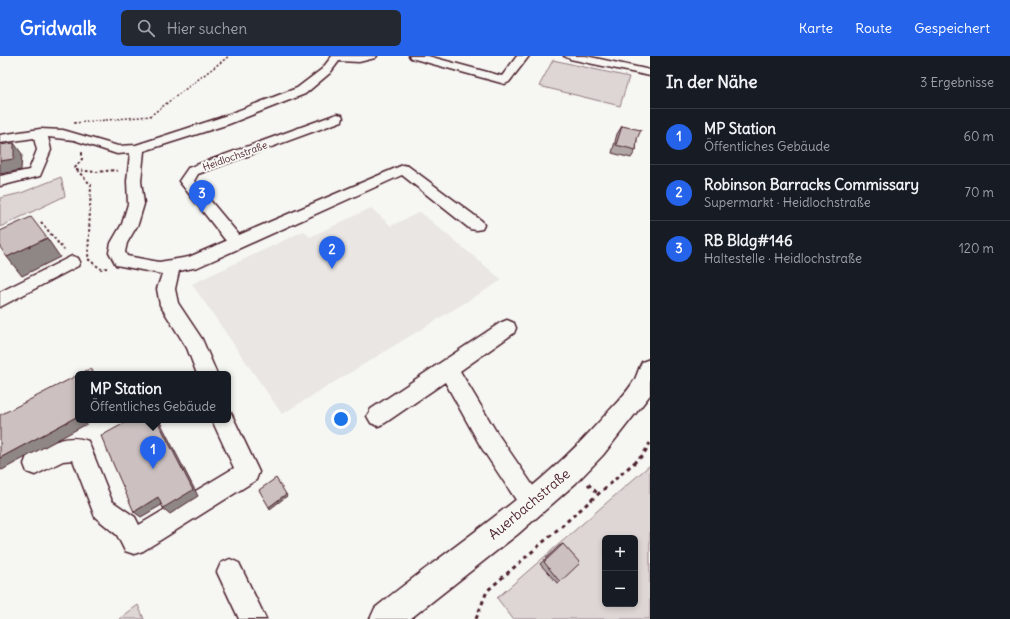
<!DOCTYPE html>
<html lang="de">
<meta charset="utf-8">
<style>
:root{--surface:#171b24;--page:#242831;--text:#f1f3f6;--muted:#9ea1a6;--line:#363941;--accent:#2563eb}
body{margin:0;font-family:Delius,sans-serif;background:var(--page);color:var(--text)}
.controls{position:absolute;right:12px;bottom:12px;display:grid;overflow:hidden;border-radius:6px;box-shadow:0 2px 6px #0003}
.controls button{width:36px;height:36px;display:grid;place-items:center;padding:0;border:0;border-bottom:1px solid var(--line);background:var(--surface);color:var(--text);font:20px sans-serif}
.you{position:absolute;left:341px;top:363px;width:14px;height:14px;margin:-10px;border:3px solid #fff;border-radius:50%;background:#1a73e8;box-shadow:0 0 0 6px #1a73e833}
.badge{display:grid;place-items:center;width:26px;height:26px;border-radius:50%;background:var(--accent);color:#fff;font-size:13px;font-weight:700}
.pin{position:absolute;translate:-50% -33px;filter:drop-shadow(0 1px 2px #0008)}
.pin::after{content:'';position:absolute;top:21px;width:14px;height:12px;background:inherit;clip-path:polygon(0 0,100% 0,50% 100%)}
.popup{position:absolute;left:75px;top:315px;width:156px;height:52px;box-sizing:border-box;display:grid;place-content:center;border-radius:6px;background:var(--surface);filter:drop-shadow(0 1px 3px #0005);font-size:13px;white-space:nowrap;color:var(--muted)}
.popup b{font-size:15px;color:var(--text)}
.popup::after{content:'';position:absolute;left:50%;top:100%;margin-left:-8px;border:8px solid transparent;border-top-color:var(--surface)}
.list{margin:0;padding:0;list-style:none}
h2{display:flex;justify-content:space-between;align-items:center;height:52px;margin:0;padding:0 16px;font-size:17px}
h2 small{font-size:13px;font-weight:400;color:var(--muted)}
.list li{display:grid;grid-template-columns:26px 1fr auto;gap:12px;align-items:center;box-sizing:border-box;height:56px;padding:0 16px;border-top:1px solid var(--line)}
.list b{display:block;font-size:15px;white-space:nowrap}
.list p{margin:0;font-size:13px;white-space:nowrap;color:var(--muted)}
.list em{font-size:13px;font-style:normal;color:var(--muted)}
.icon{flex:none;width:22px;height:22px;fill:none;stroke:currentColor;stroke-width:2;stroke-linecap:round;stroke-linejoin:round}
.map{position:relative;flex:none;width:650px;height:563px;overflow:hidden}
header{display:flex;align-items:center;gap:24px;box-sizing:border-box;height:56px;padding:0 20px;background:var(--accent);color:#fff}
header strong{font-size:19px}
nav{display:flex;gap:22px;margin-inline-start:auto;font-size:14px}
.search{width:280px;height:36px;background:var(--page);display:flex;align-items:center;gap:10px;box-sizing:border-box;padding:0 14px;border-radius:6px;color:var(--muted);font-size:15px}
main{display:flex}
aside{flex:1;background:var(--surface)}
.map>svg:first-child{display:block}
.built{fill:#e9e6e3}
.green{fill:#ddd6d5;stroke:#947a80;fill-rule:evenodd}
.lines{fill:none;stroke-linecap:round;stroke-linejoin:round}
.minor-casing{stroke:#4a1f2b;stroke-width:3}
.major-casing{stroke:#4a1f2b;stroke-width:3}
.path-far2{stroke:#4a1f2b;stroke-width:1.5;stroke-dasharray:2 2;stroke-linecap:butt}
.path-far1{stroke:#4a1f2b;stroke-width:2;stroke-dasharray:2.5 2.5;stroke-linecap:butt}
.path{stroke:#4a1f2b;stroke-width:3;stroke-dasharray:4 4;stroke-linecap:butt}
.minor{fill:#f6f6f2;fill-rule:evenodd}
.major{fill:#f6f6f2;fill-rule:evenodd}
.wall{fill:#afa6a5;stroke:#4a1f2b}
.shaded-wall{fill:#8f8786;stroke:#4a1f2b}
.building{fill:#ccc1c0;stroke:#4a1f2b}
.labels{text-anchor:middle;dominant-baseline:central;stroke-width:4;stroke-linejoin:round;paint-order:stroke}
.far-street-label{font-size:10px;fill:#4a1f2b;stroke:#f6f6f2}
.near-street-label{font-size:14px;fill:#4a1f2b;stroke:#f6f6f2}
</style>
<header>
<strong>Gridwalk</strong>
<div class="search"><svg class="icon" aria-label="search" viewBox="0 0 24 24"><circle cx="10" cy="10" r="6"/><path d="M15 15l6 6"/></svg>Hier suchen</div>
<nav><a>Karte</a><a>Route</a><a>Gespeichert</a></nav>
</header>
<main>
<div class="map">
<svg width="650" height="563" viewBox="0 0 650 563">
<rect width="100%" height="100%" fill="#f6f6f2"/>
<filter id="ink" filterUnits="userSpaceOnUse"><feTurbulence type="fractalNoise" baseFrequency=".025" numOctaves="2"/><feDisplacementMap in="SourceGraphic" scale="8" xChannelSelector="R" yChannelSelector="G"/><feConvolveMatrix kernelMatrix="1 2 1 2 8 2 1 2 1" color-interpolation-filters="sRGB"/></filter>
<g filter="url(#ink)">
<path class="built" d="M 371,152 L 391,170 L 420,156 L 502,224 L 282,358 L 192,228 L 304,175 L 310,181 Z"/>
<path class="green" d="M 553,4 L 629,21 L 620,50 L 539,30 Z
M 61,121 L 65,140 L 0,171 L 0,142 L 21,137 Z
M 650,409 L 650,563 L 513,563 L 497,542 ZM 605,482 L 635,482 L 635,548 L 605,548 Z
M 138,549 L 144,563 L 119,563 Z"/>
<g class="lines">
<defs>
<path id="minor" d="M 332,0 L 377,0 L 375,2 L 359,6 L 339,5 L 330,17 L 305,38 L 229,68 L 144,95 L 141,125 L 144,148 L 138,168 L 127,187 L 125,196 L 127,200 L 159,206 L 189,201 L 226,185 L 179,125 L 188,112 L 337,58 L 342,59 L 343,62 L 342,65 L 198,118 L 194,125 L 239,179 L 403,109 L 408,110 L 482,165 L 484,169 L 482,173 L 476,174 L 470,173 L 402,119 L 198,211 L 179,215 L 175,233 L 178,247 L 202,283 L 217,318 L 197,318 L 187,292 L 160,249 L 157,233 L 162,218 L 116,209 L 109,196 L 111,187 L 122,168 L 128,148 L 127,125 L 130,97 L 117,98 L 74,84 L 48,81 L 51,94 L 40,120 L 0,130 L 0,120 L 29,114 L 37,94 L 34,82 L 0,87 L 0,79 L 40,73 L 63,74 L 118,90 L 136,89 L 219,62 L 297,32 L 322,13 Z
M 409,0 L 428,0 L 502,20 L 517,0 L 529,0 L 509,26 L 505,28 L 411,2 Z
M 564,0 L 586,0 L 650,14 L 650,20 L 570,3 Z
M 72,200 L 78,202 L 80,206 L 78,210 L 0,251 L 0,236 Z
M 507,264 L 514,267 L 516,272 L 514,277 L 460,315 L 497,377 L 540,440 L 544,448 L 540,456 L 532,460 L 524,456 L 481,391 L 445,326 L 385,367 L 378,370 L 371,367 L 367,360 L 371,353 L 500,267 Z
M 228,356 L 231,357 L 259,416 L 256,424 L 143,495 L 134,498 L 125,495 L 117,479 L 95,461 L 73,404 L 63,405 L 35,419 L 27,416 L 24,408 L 27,400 C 46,390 65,376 88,385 L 112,445 L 135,461 L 139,469 L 234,412 L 212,364 L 228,364 Z
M 230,503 L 239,507 L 266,563 L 239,563 L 217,516 L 221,507 Z"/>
<path id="major" d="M 650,303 L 650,339 L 603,399 L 576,427 L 518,478 L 410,563 L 370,563 L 375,552 C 450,491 534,439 598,367 C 610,353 626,339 635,323 C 638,317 639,311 642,306 Z"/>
</defs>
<use href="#minor" class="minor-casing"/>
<use href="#major" class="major-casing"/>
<path class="path-far2" d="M 74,67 L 150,60 L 229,0
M 82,96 L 82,98"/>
<path class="path-far1" d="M 82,97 L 82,103 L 75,112 L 91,129 L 88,203 L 101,213 L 107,212
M 76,114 L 96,116 L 116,114 L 118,116
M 41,166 L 64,194"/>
<path class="path" d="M 588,428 L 599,439
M 476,563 L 487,535 L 643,399 L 650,387"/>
<use href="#minor" class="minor"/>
<use href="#major" class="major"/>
</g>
<path class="wall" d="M 622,70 L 637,83 L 636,94 L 631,102 L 612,97 L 617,78 Z
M 563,488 L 560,526 L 557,527 L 540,508 L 559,490 Z"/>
<path class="shaded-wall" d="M 14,87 L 22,98 L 21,114 L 0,118 L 0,105 Z
M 47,182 L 60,201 L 22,220 L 7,201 Z
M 78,360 L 78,364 L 94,364 L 2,414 L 0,413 L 0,402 Z
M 157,364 L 159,364 L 198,440 L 170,458 L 163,452 Z
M 286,438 L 287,440 L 270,453 L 269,451 Z
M 158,441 L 165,447 L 141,461 L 134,456 Z"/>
<path class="building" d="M 622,70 L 641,74 L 637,83 L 636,94 L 616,89 Z
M 14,87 L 14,103 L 0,105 L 0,89 Z
M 31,161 L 47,182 L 7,201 L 0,191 L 0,175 Z
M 91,312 L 94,318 L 80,318 Z
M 78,319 L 78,360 L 0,402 L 0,359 Z
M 130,364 L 157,364 L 193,434 L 163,452 L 158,441 L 134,456 L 101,380 Z
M 276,422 L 286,438 L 269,451 L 259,434 Z
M 563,488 L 580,507 L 560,526 L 544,506 Z"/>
</g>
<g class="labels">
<g class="far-street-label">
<text transform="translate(235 100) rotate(-20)">Heidlochstraße</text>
</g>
<g class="near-street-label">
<text transform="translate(529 448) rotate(-40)">Auerbachstraße</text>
</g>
</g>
</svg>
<div class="controls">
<button>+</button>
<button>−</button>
</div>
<div class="you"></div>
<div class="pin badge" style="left:153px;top:413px">1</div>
<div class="popup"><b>MP Station</b>Öffentliches Gebäude</div>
<div class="pin badge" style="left:332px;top:213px">2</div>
<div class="pin badge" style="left:202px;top:157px">3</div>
</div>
<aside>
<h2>In der Nähe<small>3 Ergebnisse</small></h2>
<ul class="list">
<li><span class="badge">1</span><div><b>MP Station</b><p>Öffentliches Gebäude</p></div><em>60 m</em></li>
<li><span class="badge">2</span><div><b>Robinson Barracks Commissary</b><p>Supermarkt · Heidlochstraße</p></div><em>70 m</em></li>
<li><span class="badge">3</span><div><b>RB Bldg#146</b><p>Haltestelle · Heidlochstraße</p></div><em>120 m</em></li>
</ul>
</aside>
</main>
